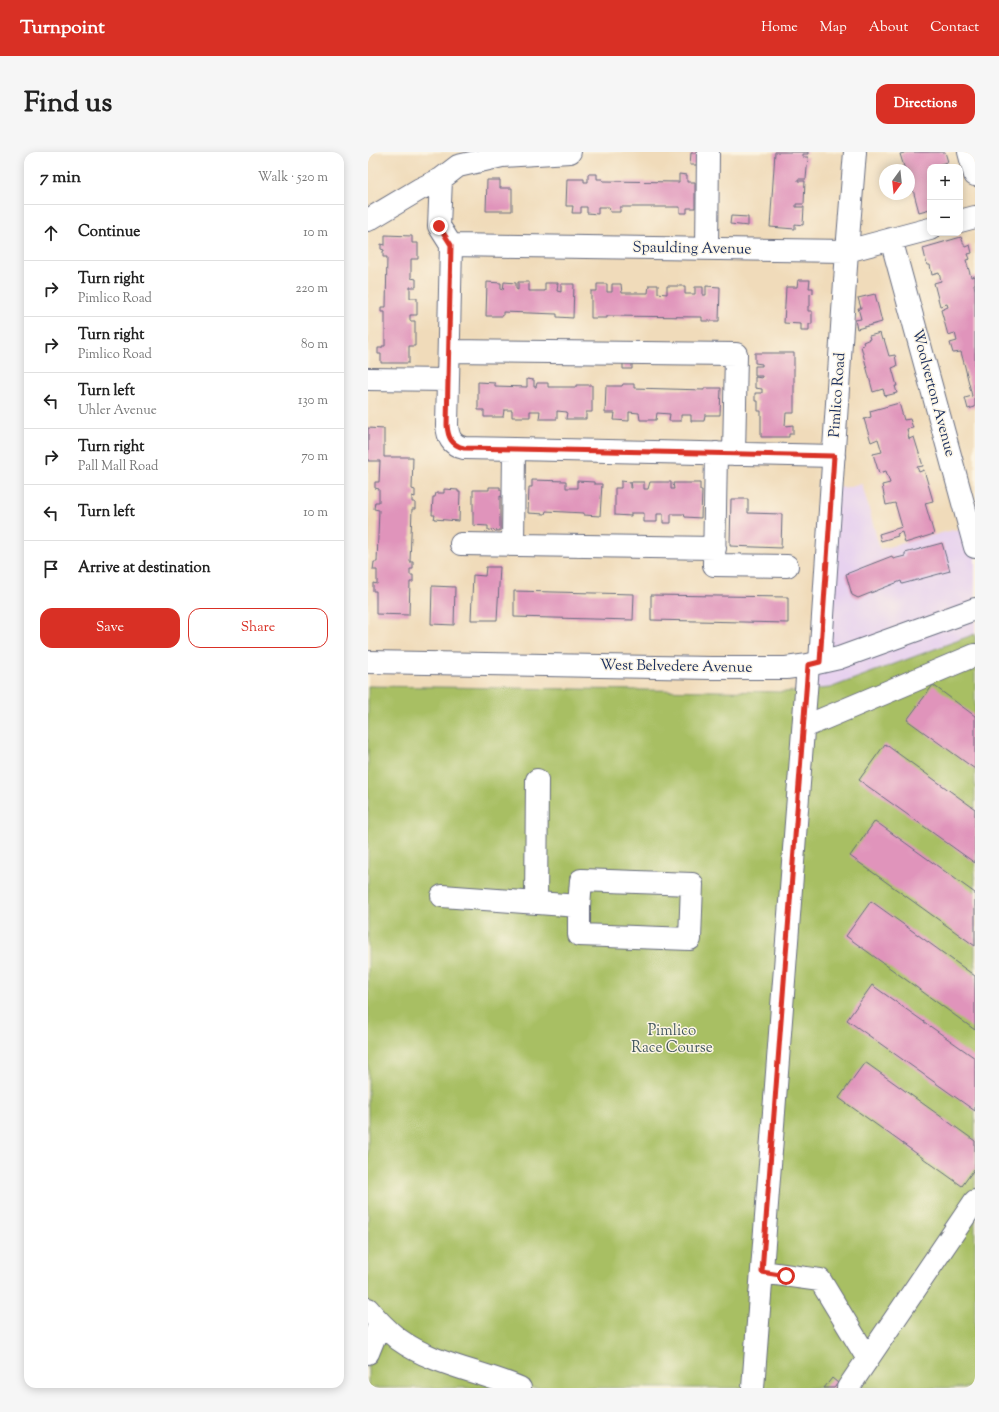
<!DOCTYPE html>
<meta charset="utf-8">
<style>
:root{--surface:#fff;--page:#f6f6f6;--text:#222;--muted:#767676;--line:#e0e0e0;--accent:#d93025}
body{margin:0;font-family:"Sorts Mill Goudy",serif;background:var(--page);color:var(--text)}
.controls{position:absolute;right:12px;top:12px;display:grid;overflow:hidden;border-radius:8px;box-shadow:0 2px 10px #0003}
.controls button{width:36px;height:36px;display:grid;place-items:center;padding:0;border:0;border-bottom:1px solid var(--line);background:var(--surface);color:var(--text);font:20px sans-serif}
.compass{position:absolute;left:511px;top:12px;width:36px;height:36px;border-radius:50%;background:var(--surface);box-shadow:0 2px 10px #0003;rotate:195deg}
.stop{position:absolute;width:12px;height:12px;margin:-9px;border:3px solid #d93025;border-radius:50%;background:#fff}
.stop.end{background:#d93025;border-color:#fff;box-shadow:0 1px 4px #0008}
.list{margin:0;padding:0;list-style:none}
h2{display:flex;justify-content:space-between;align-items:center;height:52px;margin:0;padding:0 16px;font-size:17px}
h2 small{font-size:13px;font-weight:400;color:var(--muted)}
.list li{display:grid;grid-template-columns:26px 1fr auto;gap:12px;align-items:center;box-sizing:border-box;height:56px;padding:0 16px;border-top:1px solid var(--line)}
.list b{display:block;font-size:15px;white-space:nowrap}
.list p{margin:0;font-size:13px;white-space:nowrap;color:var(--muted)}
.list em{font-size:13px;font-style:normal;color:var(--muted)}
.actions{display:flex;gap:8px;padding:12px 16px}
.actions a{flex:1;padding:9px 0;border:1px solid var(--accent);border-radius:12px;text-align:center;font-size:14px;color:var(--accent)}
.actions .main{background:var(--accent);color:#fff}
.icon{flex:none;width:22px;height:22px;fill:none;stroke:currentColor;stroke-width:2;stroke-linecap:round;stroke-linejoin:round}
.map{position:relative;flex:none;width:607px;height:1236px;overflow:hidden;border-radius:12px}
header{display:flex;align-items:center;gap:24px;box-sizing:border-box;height:56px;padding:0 20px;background:var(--accent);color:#fff}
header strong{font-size:19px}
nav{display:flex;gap:22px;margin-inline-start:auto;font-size:14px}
.intro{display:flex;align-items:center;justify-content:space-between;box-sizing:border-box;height:96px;padding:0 24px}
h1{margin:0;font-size:28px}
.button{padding:10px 18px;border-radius:12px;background:var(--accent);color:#fff;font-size:14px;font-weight:700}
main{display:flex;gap:24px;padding:0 24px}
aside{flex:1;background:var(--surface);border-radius:12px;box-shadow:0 2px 10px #0003}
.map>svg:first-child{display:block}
.built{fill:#e7d2ef}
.green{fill:#a8bf64;stroke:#627761}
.building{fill:#e094bb}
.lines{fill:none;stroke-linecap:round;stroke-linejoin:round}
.minor-casing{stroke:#666b7e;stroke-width:24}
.major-casing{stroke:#666b7e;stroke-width:24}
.minor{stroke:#fff;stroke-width:22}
.major{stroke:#fff;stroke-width:22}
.route{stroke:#d93025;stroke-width:5}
.labels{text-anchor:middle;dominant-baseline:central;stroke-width:3;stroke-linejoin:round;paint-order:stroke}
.street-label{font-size:15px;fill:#1b2f5e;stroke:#fcf5e5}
.park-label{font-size:15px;fill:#455a60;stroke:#fcf5e5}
</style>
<header>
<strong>Turnpoint</strong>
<nav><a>Home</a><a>Map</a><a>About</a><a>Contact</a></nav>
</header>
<div class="intro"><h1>Find us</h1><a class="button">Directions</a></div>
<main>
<aside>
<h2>7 min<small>Walk · 520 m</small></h2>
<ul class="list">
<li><svg class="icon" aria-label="ahead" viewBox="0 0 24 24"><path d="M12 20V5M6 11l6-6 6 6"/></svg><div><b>Continue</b></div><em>10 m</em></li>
<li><svg class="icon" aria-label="right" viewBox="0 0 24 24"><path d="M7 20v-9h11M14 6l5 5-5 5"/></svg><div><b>Turn right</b><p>Pimlico Road</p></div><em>220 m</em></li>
<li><svg class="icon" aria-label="right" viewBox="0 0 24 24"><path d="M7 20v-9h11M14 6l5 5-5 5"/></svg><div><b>Turn right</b><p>Pimlico Road</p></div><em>80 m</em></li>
<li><svg class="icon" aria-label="left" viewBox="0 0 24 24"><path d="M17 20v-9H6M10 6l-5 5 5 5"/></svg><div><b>Turn left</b><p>Uhler Avenue</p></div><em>130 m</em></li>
<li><svg class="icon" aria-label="right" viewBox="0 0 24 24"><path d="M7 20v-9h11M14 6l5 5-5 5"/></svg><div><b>Turn right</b><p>Pall Mall Road</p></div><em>70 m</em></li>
<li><svg class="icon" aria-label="left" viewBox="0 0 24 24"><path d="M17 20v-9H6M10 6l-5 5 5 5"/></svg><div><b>Turn left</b></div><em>10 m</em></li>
<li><svg class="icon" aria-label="arrive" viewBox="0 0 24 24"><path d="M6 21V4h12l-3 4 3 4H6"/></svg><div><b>Arrive at destination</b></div></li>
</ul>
<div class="actions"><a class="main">Save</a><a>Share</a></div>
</aside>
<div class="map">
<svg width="607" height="1236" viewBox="0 0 607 1236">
<rect width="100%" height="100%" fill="#fcf5e5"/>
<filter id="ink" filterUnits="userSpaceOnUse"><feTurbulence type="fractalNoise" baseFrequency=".025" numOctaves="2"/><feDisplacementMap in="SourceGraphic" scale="8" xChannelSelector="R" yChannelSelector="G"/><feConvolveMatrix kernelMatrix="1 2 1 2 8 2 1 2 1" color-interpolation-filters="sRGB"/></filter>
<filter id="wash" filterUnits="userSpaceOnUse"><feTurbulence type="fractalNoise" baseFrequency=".012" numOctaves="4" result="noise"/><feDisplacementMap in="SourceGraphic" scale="16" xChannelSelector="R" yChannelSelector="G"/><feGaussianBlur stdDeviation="0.9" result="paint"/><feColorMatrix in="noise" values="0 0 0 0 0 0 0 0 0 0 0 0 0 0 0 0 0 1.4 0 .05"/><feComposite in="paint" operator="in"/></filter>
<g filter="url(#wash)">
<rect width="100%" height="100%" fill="#f0dbba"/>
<path class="built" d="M 494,332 L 512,397 L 585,378 L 603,376 L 607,391 L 607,482 L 462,536 L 442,538 L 464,336 L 483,335 Z"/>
<path class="green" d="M 607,482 L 607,1236 L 0,1236 L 0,534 L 417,540 L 462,536 Z"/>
<g id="blocks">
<path class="building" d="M 407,0 L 440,0 L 440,2 L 435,2 L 435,5 L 440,5 L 438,27 L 430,27 L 430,29 L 437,29 L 436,52 L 428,52 L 428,55 L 436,55 L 435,73 L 427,72 L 427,77 L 402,75 Z
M 536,0 L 577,0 L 580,10 L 572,12 L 573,15 L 562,15 L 562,57 L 551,60 L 541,23 L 541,18 L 537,18 L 532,2 L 536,1 Z
M 323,1 L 332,1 L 331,13 L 322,13 Z
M 220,22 L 229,22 L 229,27 L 234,27 L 235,29 L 311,30 L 311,22 L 319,23 L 319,30 L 327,30 L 327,56 L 319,56 L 319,61 L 312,61 L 312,55 L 252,55 L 252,60 L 242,60 L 241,55 L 230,55 L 230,62 L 219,61 L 219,55 L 213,55 L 213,61 L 204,61 L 205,54 L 198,54 L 199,27 L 216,27 L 216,30 L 220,30 Z
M 119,28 L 132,28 L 132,36 L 144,36 L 144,59 L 118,59 Z
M 363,64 L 380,65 L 380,74 L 362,72 Z
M 17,83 L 44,84 L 44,91 L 50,91 L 50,107 L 43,107 L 43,126 L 48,127 L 48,135 L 42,135 L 42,146 L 49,146 L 49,163 L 42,163 L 42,169 L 47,169 L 47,194 L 41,194 L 41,211 L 13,211 L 13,202 L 10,202 L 10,196 L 14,196 L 14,194 L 17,194 L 17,160 L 13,160 L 13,155 L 18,155 L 19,105 L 15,105 L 15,99 L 16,99 L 16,98 L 13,97 L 13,92 L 17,93 Z
M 593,85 L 597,95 L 602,93 L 604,101 L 600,102 L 602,107 L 598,108 L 603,125 L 607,124 L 607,132 L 606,132 L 607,138 L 607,255 L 600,257 L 597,246 L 604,244 L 597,215 L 593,200 L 585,201 L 582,191 L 589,189 L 587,181 L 580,183 L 573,158 L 580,155 L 579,152 L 572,154 L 566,131 L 573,129 L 571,121 L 564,123 L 562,113 L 559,113 L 555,96 Z
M 430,128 L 442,128 L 441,136 L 445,136 L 445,141 L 442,142 L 442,154 L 440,154 L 440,159 L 444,159 L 444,172 L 441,172 L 441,179 L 433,179 L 433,172 L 416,171 L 418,135 L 429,135 Z
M 119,130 L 133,131 L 133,137 L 135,138 L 136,130 L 148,131 L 148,137 L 150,138 L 150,130 L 161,130 L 161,139 L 177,139 L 177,131 L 190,131 L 189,139 L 193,140 L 193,132 L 206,132 L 205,166 L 189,165 L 189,162 L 135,160 L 135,164 L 118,164 Z
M 229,132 L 239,132 L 239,140 L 244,140 L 244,132 L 253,132 L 254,141 L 280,141 L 281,133 L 290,133 L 290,141 L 299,142 L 299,134 L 317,134 L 317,142 L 327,142 L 327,135 L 335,135 L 335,143 L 338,143 L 338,134 L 352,135 L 351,169 L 334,169 L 334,165 L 239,164 L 239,166 L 223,166 L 223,139 L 229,139 Z
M 507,142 L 514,170 L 489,177 L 487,168 L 493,167 L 490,156 L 493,156 L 490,146 Z
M 512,181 L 514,188 L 516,187 L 521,204 L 527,203 L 529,214 L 524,216 L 529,234 L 527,234 L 529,241 L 517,244 L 515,237 L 505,240 L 493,194 L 496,193 L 495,190 L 502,187 L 501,184 Z
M 387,201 L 426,201 L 426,261 L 418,261 L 417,274 L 425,273 L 425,282 L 421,282 L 421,285 L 393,285 L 393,259 L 390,259 L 390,249 L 387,249 L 387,241 L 394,241 L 394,237 L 387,236 L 387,225 L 394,226 L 394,224 L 387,224 L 387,214 L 394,214 L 394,212 L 387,211 Z
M 255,210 L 264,211 L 264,217 L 255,217 Z
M 159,227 L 166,228 L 166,235 L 168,235 L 169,231 L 180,231 L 180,235 L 208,235 L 208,233 L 224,233 L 224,260 L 218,260 L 218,267 L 198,267 L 199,260 L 189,259 L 189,267 L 171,267 L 172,259 L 162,259 L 162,265 L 144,265 L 144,258 L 136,258 L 135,265 L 116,265 L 116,258 L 110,258 L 110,230 L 127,231 L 127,234 L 159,235 Z
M 255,232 L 266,232 L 266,236 L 336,238 L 336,236 L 353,236 L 352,263 L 337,263 L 336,269 L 323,269 L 323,263 L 313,263 L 313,269 L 301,269 L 302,262 L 289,261 L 288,268 L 272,268 L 271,261 L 261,260 L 261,269 L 246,268 L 247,261 L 237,261 L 238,234 L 254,234 Z
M 531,251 L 536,268 L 542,267 L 545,276 L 539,277 L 541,287 L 546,285 L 555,314 L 549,315 L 551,320 L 556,318 L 565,349 L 557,351 L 566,382 L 537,391 L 534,380 L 529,382 L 530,384 L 513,389 L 511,382 L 534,375 L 527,351 L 518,353 L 514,333 L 522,331 L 518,319 L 511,321 L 505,302 L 514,300 L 510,287 L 503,290 L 496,267 L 503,265 L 502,259 Z
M 0,276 L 16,277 L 16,305 L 45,305 L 44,337 L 47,338 L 47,345 L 44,344 L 44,350 L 47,350 L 47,357 L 44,357 L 42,410 L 45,410 L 45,417 L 42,417 L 42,423 L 45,423 L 45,430 L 42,430 L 41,463 L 8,462 L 8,439 L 5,439 L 5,431 L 9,432 L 9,418 L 5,418 L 6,410 L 9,410 L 11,358 L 6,357 L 7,350 L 11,350 L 11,337 L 7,336 L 7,330 L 11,330 L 12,309 L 0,309 Z
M 164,328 L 198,329 L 198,336 L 209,336 L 209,329 L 226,330 L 226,332 L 234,332 L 232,364 L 216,363 L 216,361 L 178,359 L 177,362 L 160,361 L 161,335 L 164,335 Z
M 253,329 L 262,330 L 262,336 L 264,336 L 263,330 L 276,330 L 276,337 L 280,337 L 282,330 L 303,330 L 303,337 L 306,337 L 305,331 L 332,331 L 332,338 L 334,338 L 333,366 L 317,365 L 316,362 L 303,362 L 303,371 L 295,371 L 295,362 L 289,362 L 289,370 L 276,370 L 276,361 L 263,361 L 263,364 L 247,363 L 247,336 L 253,336 Z
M 121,335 L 132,335 L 132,338 L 134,338 L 134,345 L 132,344 L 132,379 L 120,378 L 120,374 L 105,373 L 105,338 L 121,338 Z
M 76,337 L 90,338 L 90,340 L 92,340 L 91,369 L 66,367 L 67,363 L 64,363 L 65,345 L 67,345 L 68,341 L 76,341 Z
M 363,347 L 380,347 L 380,361 L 414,362 L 413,396 L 362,394 Z
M 574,391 L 582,419 L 534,432 L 533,429 L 490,446 L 484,443 L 478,422 L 524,404 L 525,407 L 537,404 L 537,401 Z
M 118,415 L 132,415 L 129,468 L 103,468 L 105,423 L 117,424 Z
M 64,434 L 87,435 L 86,473 L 63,472 Z
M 146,439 L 266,442 L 265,468 L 146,465 Z
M 283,443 L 420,445 L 420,471 L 283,468 Z
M 565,533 L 607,564 L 607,617 L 539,568 Z
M 517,592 L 607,657 L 607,711 L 491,628 Z
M 507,669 L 607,741 L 607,794 L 482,704 Z
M 503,749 L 607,824 L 607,878 L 478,784 Z
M 504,833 L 607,906 L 607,959 L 479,868 Z
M 497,910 L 607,989 L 607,1016 L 594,1034 L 471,946 Z
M 464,1226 L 470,1231 L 466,1236 L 456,1236 Z"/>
</g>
</g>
<g filter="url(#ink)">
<use href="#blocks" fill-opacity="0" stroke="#666b7e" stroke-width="1"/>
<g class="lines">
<defs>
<path id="minor" d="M 601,0 L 607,23
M 73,27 L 71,74 L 83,93
M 0,68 L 52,37 L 73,27 L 90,14 L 134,4 L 202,0
M 592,69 L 607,65
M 523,87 L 607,395
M 83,93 L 79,273 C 80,285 83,293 96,296 L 466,304
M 83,93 L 479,99 L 562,77
M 339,97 L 340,0
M 81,199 L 368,202 L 366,302
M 0,227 L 80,228
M 348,301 L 346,413 L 419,414
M 93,392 L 347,396
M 145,393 L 146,297
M 452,510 L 479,99 L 487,0
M 436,575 L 607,503
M 74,744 L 211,754 L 211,783 L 322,787 L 324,732 L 213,728 L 211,754
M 168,751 L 169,628
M 394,1120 L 452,1128 L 500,1207
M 0,1157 C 9,1168 19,1178 30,1187 C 66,1213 112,1219 152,1236
M 0,1201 L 12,1171
M 385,1236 L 440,513
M 480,1236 L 607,1049"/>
<path id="major" d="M 0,510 L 343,516 L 418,516 L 440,513 L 471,506 L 607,457"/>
</defs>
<use href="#minor" class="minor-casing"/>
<use href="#major" class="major-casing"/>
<use href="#minor" class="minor"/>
<use href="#major" class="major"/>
</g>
</g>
<g class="lines" filter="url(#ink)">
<path class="route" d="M 71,74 L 83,93 L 79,273 C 80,285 83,293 96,296 L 466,304 L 452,510 L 440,513 L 394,1120 L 418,1124"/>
</g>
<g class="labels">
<g class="street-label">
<text transform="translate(324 97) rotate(1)">Spaulding Avenue</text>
<text transform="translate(565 241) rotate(75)">Woolverton Avenue</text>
<text transform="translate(470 243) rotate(-86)">Pimlico Road</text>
<text transform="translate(308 515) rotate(1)">West Belvedere Avenue</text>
</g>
<g class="park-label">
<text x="304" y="879">Pimlico<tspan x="304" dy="17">Race Course</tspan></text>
</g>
</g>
</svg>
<div class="controls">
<button>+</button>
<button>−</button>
</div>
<svg class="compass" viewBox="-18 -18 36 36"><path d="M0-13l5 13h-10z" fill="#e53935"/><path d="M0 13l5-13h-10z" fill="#767676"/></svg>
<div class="stop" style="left:418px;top:1124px"></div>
<div class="stop end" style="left:71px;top:74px"></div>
</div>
</main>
